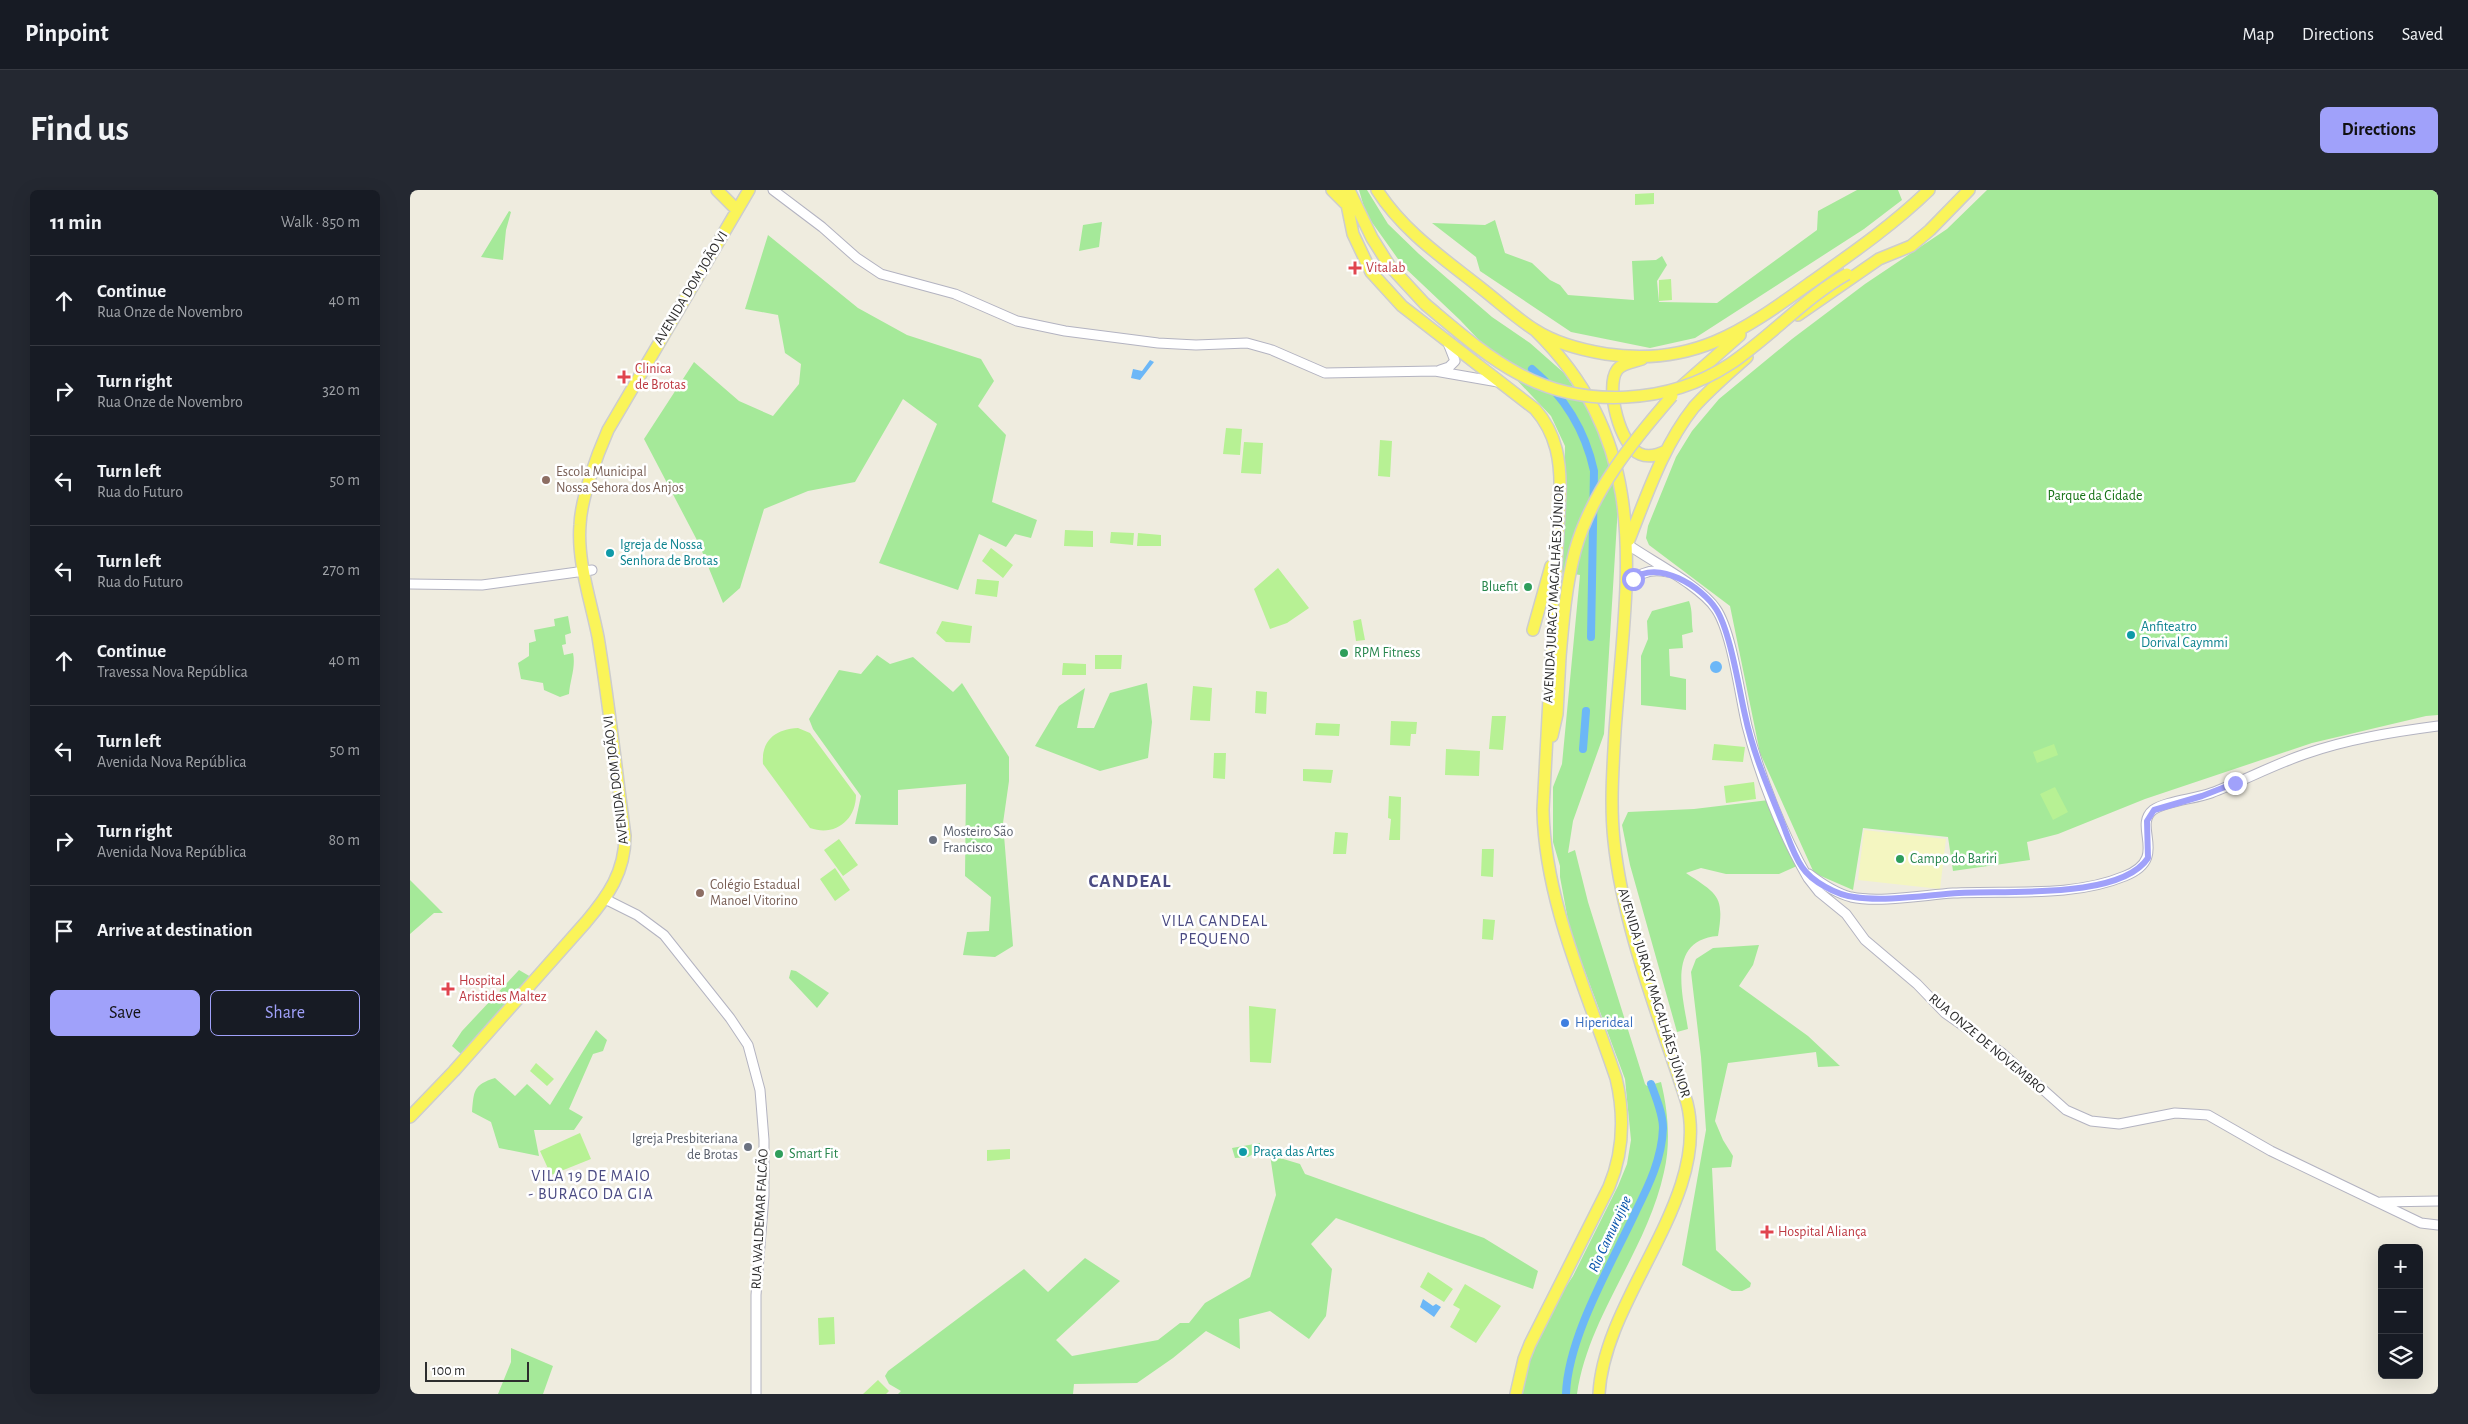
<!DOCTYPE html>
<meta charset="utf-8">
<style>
:root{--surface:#171b24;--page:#242831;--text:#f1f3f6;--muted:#9ea1a6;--line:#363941;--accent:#a0a1fa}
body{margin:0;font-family:"Alegreya Sans",sans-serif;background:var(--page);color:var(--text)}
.controls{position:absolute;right:15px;bottom:15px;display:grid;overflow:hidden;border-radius:8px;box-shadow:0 5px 20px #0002}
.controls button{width:45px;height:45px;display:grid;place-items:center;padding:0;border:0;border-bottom:1px solid var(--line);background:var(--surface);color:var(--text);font:25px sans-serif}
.scale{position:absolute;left:15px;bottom:12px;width:104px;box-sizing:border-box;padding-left:5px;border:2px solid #2d2d2d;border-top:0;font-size:14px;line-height:18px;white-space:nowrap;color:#2d2d2d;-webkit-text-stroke:4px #fff;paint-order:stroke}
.stop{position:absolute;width:15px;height:15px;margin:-11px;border:4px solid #a0a1fa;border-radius:50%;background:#fff}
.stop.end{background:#a0a1fa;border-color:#fff;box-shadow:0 1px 5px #0008}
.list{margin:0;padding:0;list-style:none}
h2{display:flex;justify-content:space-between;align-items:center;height:65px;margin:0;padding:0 20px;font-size:21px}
h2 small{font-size:16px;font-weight:400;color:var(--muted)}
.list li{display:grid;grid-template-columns:32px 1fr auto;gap:15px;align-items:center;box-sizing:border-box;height:90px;padding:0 20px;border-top:1px solid var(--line)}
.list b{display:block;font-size:19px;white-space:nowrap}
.list p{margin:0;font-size:16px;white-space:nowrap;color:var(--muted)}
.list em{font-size:16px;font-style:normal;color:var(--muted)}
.actions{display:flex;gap:10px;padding:15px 20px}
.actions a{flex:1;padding:11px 0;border:1px solid var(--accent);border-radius:8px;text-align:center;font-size:18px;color:var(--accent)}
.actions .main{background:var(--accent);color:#111}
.icon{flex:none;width:28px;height:28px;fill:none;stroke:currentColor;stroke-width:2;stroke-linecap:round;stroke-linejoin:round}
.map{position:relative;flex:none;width:2028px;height:1204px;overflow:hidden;border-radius:8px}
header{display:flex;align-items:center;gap:30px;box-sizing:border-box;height:70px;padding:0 25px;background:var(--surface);border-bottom:1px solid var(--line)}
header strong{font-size:24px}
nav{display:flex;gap:28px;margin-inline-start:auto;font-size:18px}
.intro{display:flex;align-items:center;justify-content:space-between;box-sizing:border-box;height:120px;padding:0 30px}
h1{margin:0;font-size:35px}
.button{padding:12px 22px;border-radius:8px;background:var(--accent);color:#111;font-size:18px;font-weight:700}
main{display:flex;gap:30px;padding:0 30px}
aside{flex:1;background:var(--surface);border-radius:8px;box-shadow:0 5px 20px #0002}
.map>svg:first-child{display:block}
.green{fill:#a5e999}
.sand{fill:#f4f6c1}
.pitch{fill:#b7f194}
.water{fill:#6cb7f7}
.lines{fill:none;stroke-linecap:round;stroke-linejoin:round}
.canal{stroke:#6cb7f7;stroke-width:8}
.minor-casing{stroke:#b3b3c1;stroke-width:11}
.major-casing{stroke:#cdcdcd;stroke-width:14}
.minor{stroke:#fff;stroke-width:9}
.major{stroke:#faf459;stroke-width:11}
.major-bridge-casing{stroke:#cdcdcd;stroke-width:14;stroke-linecap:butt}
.major-bridge{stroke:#faf459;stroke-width:11}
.route{stroke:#a0a1fa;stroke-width:6}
.health-dot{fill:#e0444e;stroke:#fff;stroke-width:2}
.education-dot{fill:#8d6e63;stroke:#fff;stroke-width:2}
.culture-dot{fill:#0f9aa8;stroke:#fff;stroke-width:2}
.leisure-dot{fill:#2e9e5b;stroke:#fff;stroke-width:2}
.worship-dot{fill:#6b7280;stroke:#fff;stroke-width:2}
.shop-dot{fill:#3f7fe0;stroke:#fff;stroke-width:2}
.labels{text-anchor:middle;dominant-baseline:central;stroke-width:5;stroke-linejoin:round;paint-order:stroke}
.health-label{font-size:14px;fill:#be3a42;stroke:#fff;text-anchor:start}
.street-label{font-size:14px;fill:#2d2d2d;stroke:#fff}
.education-label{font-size:14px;fill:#785e54;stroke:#fff;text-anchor:start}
.park-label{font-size:14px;fill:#177216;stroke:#fff}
.culture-label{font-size:14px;fill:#0d838f;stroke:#fff;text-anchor:start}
.leisure-label{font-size:14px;fill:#27864d;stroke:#fff;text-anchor:start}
.worship-label{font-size:14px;fill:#5b616d;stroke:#fff;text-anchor:start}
.shop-label{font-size:14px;fill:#366cbe;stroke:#fff;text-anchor:start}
.water-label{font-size:15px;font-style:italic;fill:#0451ab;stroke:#fff}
.quarter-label{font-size:16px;letter-spacing:1px;fill:#4a4a82;stroke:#fff}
.district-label{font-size:19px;font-weight:bold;letter-spacing:1px;fill:#4a4a82;stroke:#fff}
</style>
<header>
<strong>Pinpoint</strong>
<nav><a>Map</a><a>Directions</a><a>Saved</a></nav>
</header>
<div class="intro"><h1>Find us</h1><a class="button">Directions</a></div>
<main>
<aside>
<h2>11 min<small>Walk · 850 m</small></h2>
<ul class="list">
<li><svg class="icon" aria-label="ahead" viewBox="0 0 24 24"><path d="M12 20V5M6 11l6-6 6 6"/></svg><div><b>Continue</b><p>Rua Onze de Novembro</p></div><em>40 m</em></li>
<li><svg class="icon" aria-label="right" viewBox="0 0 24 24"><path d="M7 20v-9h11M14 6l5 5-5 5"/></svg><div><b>Turn right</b><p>Rua Onze de Novembro</p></div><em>320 m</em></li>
<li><svg class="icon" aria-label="left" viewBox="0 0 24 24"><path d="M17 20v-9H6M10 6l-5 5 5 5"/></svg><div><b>Turn left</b><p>Rua do Futuro</p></div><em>50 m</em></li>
<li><svg class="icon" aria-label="left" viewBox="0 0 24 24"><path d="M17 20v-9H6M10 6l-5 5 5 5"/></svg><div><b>Turn left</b><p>Rua do Futuro</p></div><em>270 m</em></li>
<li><svg class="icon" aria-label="ahead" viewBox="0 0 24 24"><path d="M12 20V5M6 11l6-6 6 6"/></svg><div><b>Continue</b><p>Travessa Nova República</p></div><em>40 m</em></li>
<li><svg class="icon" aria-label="left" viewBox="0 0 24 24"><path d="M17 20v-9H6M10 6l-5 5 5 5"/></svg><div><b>Turn left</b><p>Avenida Nova República</p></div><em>50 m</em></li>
<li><svg class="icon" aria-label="right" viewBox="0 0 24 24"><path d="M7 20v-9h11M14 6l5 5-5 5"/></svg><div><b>Turn right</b><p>Avenida Nova República</p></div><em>80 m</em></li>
<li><svg class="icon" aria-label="arrive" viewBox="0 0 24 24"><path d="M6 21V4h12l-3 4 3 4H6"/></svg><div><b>Arrive at destination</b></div></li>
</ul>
<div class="actions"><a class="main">Save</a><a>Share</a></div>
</aside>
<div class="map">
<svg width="2028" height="1204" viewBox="0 0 2028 1204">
<rect width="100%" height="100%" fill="#efecdf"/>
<path class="green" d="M 949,0 L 957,0 L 978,34 L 1009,64 L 1082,127 L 1120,153 L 1154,183 L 1179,220 L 1201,269 L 1208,316 L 1194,544 L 1163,631 L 1158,663 L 1165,660 L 1178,712 L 1235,894 L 1237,896 L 1251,892 C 1258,920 1261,953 1254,982 C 1237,1061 1179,1124 1167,1204 L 1107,1204 L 1114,1161 L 1163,1086 L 1208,996 L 1217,974 L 1221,950 L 1215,889 L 1160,741 L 1150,687 L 1150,676 L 1143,652 L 1143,597 L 1152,574 L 1170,385 L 1152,382 L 1155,256 L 1141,226 L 1050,130 L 993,76 L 956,24 Z
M 1447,0 L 1488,0 L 1492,10 L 1454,39 L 1285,148 L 1240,158 L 1161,142 L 1070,81 L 1066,67 L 1022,33 L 1075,35 L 1085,30 L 1095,63 L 1122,73 L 1140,90 L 1150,95 L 1158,105 L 1224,110 L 1222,71 L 1246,70 L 1252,66 L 1257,75 L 1247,91 L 1249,112 L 1307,113 L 1407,40 L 1408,21 Z
M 1577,0 L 2028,0 L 2028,525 L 2016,526 L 1902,553 L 1735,609 L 1648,644 L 1617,652 L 1620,670 L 1543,681 L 1538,647 L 1453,638 L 1443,700 L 1404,683 L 1350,563 L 1320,416 L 1239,355 L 1236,348 L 1238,336 L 1266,267 L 1282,241 L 1309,209 L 1382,149 L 1455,94 L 1537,39 Z
M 99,21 L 101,22 L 96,40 L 93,70 L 71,67 Z
M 692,32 L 689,57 L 669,61 L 673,35 Z
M 358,45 L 448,118 L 497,145 L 571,169 L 584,191 L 568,216 L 596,245 L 582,312 L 627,330 L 621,348 L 605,344 L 596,357 L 569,344 L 548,400 L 469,373 L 527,234 L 493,209 L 445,292 L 398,301 L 354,319 L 330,398 L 313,413 L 289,354 L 234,249 L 284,172 L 329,211 L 363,226 L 389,194 L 391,174 L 375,163 L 368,125 L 335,119 Z
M 1279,411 C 1283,421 1281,431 1283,442 L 1272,445 L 1273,458 L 1259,459 L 1260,486 L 1276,489 L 1276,520 L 1231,515 L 1231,466 L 1238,449 L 1237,431 L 1242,421 Z
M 158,426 L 161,443 L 155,445 L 156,454 L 152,455 L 154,465 L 163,463 C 166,477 160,490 159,504 L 150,507 L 134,500 L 133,493 L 111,489 L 108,473 L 119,466 L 119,453 L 126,451 L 124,440 L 145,436 L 144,429 Z
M 467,465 L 480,474 L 503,467 L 543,502 L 552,493 L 599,567 L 599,591 L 593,633 L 603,756 L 585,767 L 553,765 L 557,742 L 579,741 L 581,707 L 555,686 L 556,594 L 488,600 L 488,635 L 445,634 L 451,606 L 403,539 L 399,529 L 429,480 L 451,484 Z
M 737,493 L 742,532 L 738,568 L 690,581 L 625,556 L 649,516 L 675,498 L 667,538 L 684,538 L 700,503 Z
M 1359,610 L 1387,676 L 1369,684 L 1316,684 L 1291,678 L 1276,683 C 1307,704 1315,705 1308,746 C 1256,750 1273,806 1278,839 L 1267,842 L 1220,675 L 1212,635 L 1218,622 L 1284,619 Z
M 0,690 L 33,723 L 24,723 L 0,744 Z
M 1349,755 L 1343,775 L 1329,796 L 1398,846 L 1430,876 L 1408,877 L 1406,862 L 1318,873 L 1305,931 L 1313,950 L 1323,966 L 1321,977 L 1302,978 L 1306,1060 L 1341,1093 L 1340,1097 L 1332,1101 L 1322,1101 L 1272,1075 L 1296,940 L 1291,867 L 1281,782 L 1286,769 L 1303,758 Z
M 109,780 L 121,787 L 51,864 L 42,856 L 52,841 Z
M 381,780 L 386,781 L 419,803 L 407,818 L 379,788 Z
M 186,840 L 197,850 L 193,861 L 183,864 L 159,919 L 173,927 L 164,940 L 124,940 L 129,966 L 89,958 L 81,932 L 62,922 C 64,901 63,895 85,888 L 105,906 L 117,894 L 140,915 Z
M 850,953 L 850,960 L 838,967 L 825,968 L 822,958 Z
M 860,965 L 890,974 L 895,984 L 1074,1048 L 1128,1081 L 1123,1099 L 926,1028 L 901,1054 L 922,1079 L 916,1126 L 899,1149 L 860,1121 L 829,1129 L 830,1159 L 796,1141 L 763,1168 L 727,1193 L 664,1194 L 663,1204 L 488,1204 L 491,1201 L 479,1194 L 475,1186 L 478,1181 L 614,1079 L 638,1102 L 675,1068 L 710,1091 L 646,1150 L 662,1166 L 748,1150 L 770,1133 L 779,1133 L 795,1113 L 840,1087 L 866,1005 Z
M 101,1158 L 143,1176 L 133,1204 L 88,1204 L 101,1172 Z"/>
<path class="sand" d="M 1454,640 L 1536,649 L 1530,699 L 1448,690 Z"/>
<path class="pitch" d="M 1244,3 L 1244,14 L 1225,15 L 1225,4 Z
M 1261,89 L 1262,110 L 1249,111 L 1249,90 Z
M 816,238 L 832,239 L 830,265 L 813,264 Z
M 970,250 L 982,251 L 980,287 L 968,286 Z
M 834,252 L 853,253 L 851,284 L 831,283 Z
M 655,340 L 683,341 L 683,357 L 654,356 Z
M 701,342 L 724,343 L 723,355 L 700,353 Z
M 728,343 L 751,345 L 751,356 L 727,356 Z
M 581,358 L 603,375 L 593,388 L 572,371 Z
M 868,378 L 899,418 L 877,433 L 860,439 L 844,399 Z
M 567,389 L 589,391 L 587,407 L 565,404 Z
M 951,429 L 955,450 L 946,451 L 943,431 Z
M 532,431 L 562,436 L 560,453 L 536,452 L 526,443 Z
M 685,465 L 712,465 L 711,479 L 685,479 Z
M 653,473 L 676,474 L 676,485 L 652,485 Z
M 783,496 L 802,498 L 800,531 L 780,530 Z
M 846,501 L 857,502 L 856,524 L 845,523 Z
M 1082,526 L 1096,526 L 1093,560 L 1079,559 Z
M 981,531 L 1007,532 L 1006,544 L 1001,544 L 1000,556 L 980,555 Z
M 906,533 L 930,534 L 929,546 L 905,545 Z
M 388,538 L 400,543 L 446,605 C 446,630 425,647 400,638 L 353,574 C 351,550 366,539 388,538 Z
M 1304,554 L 1335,557 L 1333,572 L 1302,570 Z
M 1644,554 L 1648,565 L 1627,573 L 1623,562 Z
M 1036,559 L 1070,561 L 1069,586 L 1035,585 Z
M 804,563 L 816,563 L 815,589 L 803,588 Z
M 893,579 L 923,580 L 921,593 L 893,591 Z
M 1344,592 L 1346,609 L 1316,613 L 1314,596 Z
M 1645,597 L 1658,622 L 1643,630 L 1630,604 Z
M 979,606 L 991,607 L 990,650 L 979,650 L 981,629 L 978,628 Z
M 925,642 L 938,643 L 936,664 L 923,664 Z
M 429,649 L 448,675 L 433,686 L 414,660 Z
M 1072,659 L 1084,659 L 1083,687 L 1071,686 Z
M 425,678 L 440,700 L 425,711 L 410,689 Z
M 1073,729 L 1085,730 L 1083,750 L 1072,749 Z
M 839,816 L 866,819 L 861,873 L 840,872 Z
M 126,873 L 144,889 L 137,896 L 120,881 Z
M 170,943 L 181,969 L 141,985 L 130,961 Z
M 600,959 L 600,969 L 577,971 L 577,960 Z
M 1018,1082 L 1043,1099 L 1034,1112 L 1010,1097 Z
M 1055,1094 L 1091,1116 L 1066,1153 L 1040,1137 L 1050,1119 L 1043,1115 Z
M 424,1127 L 425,1154 L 409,1155 L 408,1128 Z
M 468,1190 L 479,1201 L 476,1204 L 453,1204 Z"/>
<path class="water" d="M 740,170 L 744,172 L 730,190 L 721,188 L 723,179 L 732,181 Z
M1300 477a6 6 0 1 1 12 0a6 6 0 1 1-12 0Z
M 1013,1109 L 1023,1116 L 1026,1114 L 1031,1117 L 1024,1127 L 1010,1117 Z"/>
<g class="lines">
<path class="canal" d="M 1122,179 C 1154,206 1175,239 1184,281 L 1181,447
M 1173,559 L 1176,521
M 1156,1204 C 1158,1146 1202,1073 1226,1021 C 1239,995 1252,968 1253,938 C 1253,924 1246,908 1241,894"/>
<defs>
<path id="minor" d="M 363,0 L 412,37 L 447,68 L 471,84 L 545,104 L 607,131 L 655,141 L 748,153 L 786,155 L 837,153 L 862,160 L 915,183 L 1025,181 L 1088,192
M 1030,180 L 1039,177 L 1045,171 L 1038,153
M 1217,354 C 1241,371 1291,396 1306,419 C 1322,442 1330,507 1337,536 C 1350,587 1372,643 1398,688 L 1409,702 L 1436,724 L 1455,750 L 1507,794 L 1535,823 L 1592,863 L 1656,920 L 1681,931 L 1709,934 L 1765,923 L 1798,925 L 1861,961 L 2011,1033 L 2028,1035
M 0,394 L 72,395 L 182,380
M 1216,400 C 1224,384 1240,378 1257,382
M 1399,684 C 1412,694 1425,703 1441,707 C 1469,713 1514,705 1543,703 C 1600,700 1662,708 1715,686 C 1760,668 1722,637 1743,620 C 1756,611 1785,609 1801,603 C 1833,591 1863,575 1895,564 C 1938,549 1983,542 2028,536
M 195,709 L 227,725 L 254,745 L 320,828 L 338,855 L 350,900 L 354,950 L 354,1006 L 346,1105 L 346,1204
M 1971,1012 L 2028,1011"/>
<path id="major" d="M 307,0 L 327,20
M 922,0 L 935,13
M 934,0 L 943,44 L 961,82 L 992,116 L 1125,219 C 1147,244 1151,272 1150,305 L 1133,620 C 1135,713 1177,801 1206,888 C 1215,926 1214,961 1199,997 L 1120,1154 L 1114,1169 L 1106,1204
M 939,0 L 962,48 L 979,75 L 1015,114
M 967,0 C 993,41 1033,68 1071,98 C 1089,112 1106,128 1125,140 C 1145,153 1172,160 1196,164 C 1283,177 1333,141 1400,93 C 1441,64 1483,35 1519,0
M 1388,125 L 1469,69 L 1501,56 L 1520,40 L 1559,0
M 1125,140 C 1246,259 1216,389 1205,541 C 1203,578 1200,614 1204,651 C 1213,738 1250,829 1277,913 C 1301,1009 1194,1107 1189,1204
M 1232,169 C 1224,172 1212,173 1207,180 C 1195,197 1210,256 1230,264 C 1239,268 1248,265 1256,261
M 1272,196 L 1330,145
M 1219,350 C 1237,305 1253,256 1284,217 C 1300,199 1319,183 1337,167
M 1123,440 L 1141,376
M 1142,546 L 1147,524 L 1150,467
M 0,927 L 44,881 L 176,732 C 198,706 215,682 215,646 C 206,580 199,513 188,447 C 181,411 167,372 170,335 C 171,308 187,265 198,240 L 339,0"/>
</defs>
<use href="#minor" class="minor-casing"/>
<use href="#major" class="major-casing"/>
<use href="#minor" class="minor"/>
<use href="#major" class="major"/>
<defs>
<path id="major-bridge" d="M 1015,114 C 1045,139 1075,166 1109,184 C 1174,219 1259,214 1320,174 C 1359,148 1397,106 1437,84
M 1150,467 C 1153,431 1156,395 1165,361 C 1181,302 1223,251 1262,206"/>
</defs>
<use href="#major-bridge" class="major-bridge-casing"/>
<use href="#major-bridge" class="major-bridge"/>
</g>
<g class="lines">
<path class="route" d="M 1223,389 C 1248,369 1292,397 1306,419 C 1320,440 1329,499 1335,525 C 1343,563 1358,597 1372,632 C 1378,647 1383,664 1392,677 C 1402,692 1427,705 1444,707 C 1474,712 1518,705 1549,703 C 1595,700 1710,710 1738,668 L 1737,631 L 1744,620 L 1792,606 L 1825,593"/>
</g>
<g class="health-dot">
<path d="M942.5 70.5h5v5h5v5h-5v5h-5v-5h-5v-5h5z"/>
<path d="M211.5 179.5h5v5h5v5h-5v5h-5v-5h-5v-5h5z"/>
<path d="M35.5 791.5h5v5h5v5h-5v5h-5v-5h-5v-5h5z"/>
<path d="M1354.5 1034.5h5v5h5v5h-5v5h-5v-5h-5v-5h5z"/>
</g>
<g class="education-dot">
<circle cx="136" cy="290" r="5"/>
<circle cx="290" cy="703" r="5"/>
</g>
<g class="culture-dot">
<circle cx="200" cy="363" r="5"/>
<circle cx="1721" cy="445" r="5"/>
<circle cx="833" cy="962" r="5"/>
</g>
<g class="leisure-dot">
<circle cx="1118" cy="397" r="5"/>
<circle cx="934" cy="463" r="5"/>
<circle cx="1490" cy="669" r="5"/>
<circle cx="369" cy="964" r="5"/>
</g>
<g class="worship-dot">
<circle cx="523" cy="650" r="5"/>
<circle cx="338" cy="957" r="5"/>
</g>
<circle class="shop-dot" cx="1155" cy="833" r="5"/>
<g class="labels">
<g class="health-label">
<text x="956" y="78">Vitalab</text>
<text x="225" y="179">Clinica<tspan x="225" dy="16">de Brotas</tspan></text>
<text x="49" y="791">Hospital<tspan x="49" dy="16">Aristides Maltez</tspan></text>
<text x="1368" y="1042">Hospital Aliança</text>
</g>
<g class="street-label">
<text transform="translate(281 98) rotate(-59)">AVENIDA DOM JOÃO VI</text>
<text transform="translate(1144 404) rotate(-87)">AVENIDA JURACY MAGALHÃES JÚNIOR</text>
<text transform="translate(206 590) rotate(-97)">AVENIDA DOM JOÃO VI</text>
<text transform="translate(1244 803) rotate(73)">AVENIDA JURACY MAGALHÃES JÚNIOR</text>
<text transform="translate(1577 854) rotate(40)">RUA ONZE DE NOVEMBRO</text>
<text transform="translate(350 1029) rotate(-87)">RUA WALDEMAR FALCÃO</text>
</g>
<g class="education-label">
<text x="146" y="282">Escola Municipal<tspan x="146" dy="16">Nossa Sehora dos Anjos</tspan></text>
<text x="300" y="695">Colégio Estadual<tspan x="300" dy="16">Manoel Vitorino</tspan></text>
</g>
<g class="park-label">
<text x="1685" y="306">Parque da Cidade</text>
</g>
<g class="culture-label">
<text x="210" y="355">Igreja de Nossa<tspan x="210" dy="16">Senhora de Brotas</tspan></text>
<text x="1731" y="437">Anfiteatro<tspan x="1731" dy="16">Dorival Caymmi</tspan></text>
<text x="843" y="962">Praça das Artes</text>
</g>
<g class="leisure-label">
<text x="1108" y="397" text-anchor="end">Bluefit</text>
<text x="944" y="463">RPM Fitness</text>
<text x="1500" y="669">Campo do Bariri</text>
<text x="379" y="964">Smart Fit</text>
</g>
<g class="worship-label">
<text x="533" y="642">Mosteiro São<tspan x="533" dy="16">Francisco</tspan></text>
<text x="328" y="949" text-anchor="end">Igreja Presbiteriana<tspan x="328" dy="16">de Brotas</tspan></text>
</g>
<g class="shop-label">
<text x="1165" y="833">Hiperideal</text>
</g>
<g class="water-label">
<text transform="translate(1200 1044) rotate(-65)">Rio Camurujipe</text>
</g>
<g class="quarter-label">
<text x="805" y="731">VILA CANDEAL<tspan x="805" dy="18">PEQUENO</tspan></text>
<text x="181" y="986">VILA 19 DE MAIO<tspan x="181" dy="18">- BURACO DA GIA</tspan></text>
</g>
<g class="district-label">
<text x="720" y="691">CANDEAL</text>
</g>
</g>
</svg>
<div class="controls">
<button>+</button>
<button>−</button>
<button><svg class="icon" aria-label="layers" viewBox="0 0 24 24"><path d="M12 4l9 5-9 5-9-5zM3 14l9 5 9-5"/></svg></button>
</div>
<div class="scale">100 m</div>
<div class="stop" style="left:1223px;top:389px"></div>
<div class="stop end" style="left:1825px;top:593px"></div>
</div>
</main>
